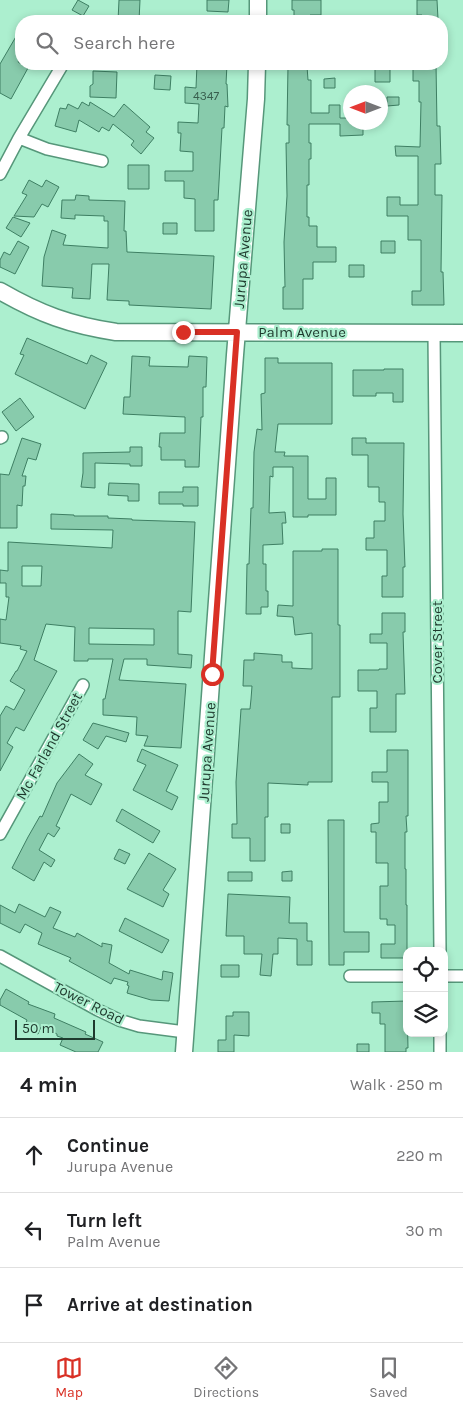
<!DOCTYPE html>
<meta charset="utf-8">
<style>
:root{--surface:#fff;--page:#f2f2f2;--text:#202124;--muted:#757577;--line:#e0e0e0;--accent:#d93025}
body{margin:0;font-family:Karla,sans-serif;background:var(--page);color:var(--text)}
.controls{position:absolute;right:15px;bottom:15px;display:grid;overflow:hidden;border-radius:10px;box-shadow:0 2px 8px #0003}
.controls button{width:45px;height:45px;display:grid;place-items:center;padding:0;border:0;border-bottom:1px solid var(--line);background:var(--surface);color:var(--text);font:25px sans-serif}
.compass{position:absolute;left:343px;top:85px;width:45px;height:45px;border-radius:50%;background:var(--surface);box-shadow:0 2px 8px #0003;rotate:270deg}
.scale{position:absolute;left:15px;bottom:12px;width:80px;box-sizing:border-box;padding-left:5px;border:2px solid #1e392d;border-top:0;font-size:14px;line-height:18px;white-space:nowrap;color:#1e392d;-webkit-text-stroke:4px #acefcf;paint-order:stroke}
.stop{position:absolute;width:15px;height:15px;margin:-11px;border:4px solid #d93025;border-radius:50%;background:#fff}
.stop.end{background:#d93025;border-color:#fff;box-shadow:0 1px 5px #0008}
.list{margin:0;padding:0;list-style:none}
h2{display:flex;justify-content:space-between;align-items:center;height:65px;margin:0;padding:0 20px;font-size:21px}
h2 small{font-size:16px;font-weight:400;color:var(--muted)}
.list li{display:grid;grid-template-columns:32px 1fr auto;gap:15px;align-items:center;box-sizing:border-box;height:75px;padding:0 20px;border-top:1px solid var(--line)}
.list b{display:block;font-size:19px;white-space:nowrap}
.list p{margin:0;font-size:16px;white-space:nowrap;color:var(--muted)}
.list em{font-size:16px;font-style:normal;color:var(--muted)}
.icon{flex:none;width:28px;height:28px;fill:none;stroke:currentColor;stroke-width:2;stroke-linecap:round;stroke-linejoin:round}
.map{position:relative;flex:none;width:463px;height:1052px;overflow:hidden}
.search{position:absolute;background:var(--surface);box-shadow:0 2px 8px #0003;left:15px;right:15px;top:15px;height:55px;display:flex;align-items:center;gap:12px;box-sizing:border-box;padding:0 18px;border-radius:20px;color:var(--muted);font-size:19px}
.sheet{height:290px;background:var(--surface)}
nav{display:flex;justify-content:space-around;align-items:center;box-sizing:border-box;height:70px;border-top:1px solid var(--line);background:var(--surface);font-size:14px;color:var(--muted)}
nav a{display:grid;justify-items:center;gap:2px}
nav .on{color:var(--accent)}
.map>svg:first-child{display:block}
.building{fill:#88cbac;stroke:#3e7f63;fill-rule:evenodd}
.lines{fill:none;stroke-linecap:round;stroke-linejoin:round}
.street-casing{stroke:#56977a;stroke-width:14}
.secondary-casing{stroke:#56977a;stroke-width:19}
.street{stroke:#fff;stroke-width:11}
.secondary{stroke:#fff;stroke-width:16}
.route{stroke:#d93025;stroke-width:6}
.labels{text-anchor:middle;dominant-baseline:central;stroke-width:4.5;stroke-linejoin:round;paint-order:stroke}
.number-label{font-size:12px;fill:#385e4d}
.street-label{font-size:15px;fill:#1e392d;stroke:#acefcf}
</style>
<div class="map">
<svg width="463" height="1052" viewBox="0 0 463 1052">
<rect width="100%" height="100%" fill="#acefcf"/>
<path class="building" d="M 78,0 L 89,6 L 83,16 L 72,10 Z
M 119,0 L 140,0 L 139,21 L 118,21 Z
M 207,0 L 229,0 L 228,12 L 207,11 Z
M 292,0 L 321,0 L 321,15 L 310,15 L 310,21 L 294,21 L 294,10 L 292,10 Z
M 417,0 L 437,0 L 438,19 L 422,19 L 422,15 L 417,15 Z
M 21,28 L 21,56 L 18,62 L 28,68 L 11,99 L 0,93 L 0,64 Z
M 197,64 L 227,64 L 226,84 L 227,84 L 228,107 L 225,106 L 224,128 L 222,128 L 218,200 L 214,200 L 214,231 L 195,231 L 195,199 L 184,198 L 184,181 L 165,181 L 165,171 L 193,171 L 193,152 L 180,151 L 181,133 L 178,133 L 178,122 L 198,123 L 199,104 L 185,103 L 185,87 L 196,88 Z
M 413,64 L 436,64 L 437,126 L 440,126 L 441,164 L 435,164 L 435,195 L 442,195 L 441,272 L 443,272 L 444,305 L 412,305 L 412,291 L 421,291 L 421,240 L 408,240 L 408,216 L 387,216 L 387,197 L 400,197 L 400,205 L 418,205 L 418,156 L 396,156 L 395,146 L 420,147 L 421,102 L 419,102 L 419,81 L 413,81 Z
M 375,65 L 390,65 L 390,82 L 375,82 Z
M 288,66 L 307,66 L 308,80 L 311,80 L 311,113 L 329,113 L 329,105 L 340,105 L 340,118 L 350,118 L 350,122 L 363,122 L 363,135 L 340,136 L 340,124 L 309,124 L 309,143 L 311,143 L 311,159 L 309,159 L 309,185 L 307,185 L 307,217 L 309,217 L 309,226 L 317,226 L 317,247 L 336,247 L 336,262 L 313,262 L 313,279 L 303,279 L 303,309 L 283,309 L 283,287 L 285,287 L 284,242 L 287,196 L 286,143 L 289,143 L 289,125 L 287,125 Z
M 93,71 L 117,72 L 116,98 L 90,97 L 90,86 L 93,84 Z
M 155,75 L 171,76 L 170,90 L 154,89 Z
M 335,78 L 335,88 L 324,88 L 324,79 Z
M 387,97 L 399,97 L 399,105 L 387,106 Z
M 82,102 L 89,106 L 90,102 L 114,117 L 124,104 L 150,127 L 146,132 L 154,138 L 141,154 L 131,145 L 134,141 L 113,124 L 109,131 L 102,127 L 99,132 L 79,120 L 76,132 L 55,126 L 60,108 L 66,109 L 68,104 L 78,109 Z
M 128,165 L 149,165 L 149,189 L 128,189 Z
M 29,180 L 42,187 L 46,180 L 59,187 L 48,207 L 42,204 L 34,217 L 14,216 L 27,195 L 22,193 Z
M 76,195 L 89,196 L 89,200 L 125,201 L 124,231 L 126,231 L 127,252 L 214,256 L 211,309 L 129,305 L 129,301 L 107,300 L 109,264 L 92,264 L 90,299 L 72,298 L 73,288 L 42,286 L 44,257 L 52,230 L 66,235 L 63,245 L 108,248 L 108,221 L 104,221 L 104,216 L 75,215 L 75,219 L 61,218 L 62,200 L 75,200 Z
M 13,217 L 30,223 L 21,237 L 6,228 Z
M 163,223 L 177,223 L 177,234 L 163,234 Z
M 18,241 L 29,247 L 15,274 L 0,267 L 0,260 L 4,252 L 10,255 Z
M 381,241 L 395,241 L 395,253 L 381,253 Z
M 349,265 L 364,265 L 364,277 L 349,277 Z
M 27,338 L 87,364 L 91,355 L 107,363 L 85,409 L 15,374 L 24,355 L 20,354 Z
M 132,356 L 150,357 L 149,366 L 188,367 L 189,356 L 207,357 L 206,387 L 203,387 L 203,417 L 201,417 L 199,467 L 185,467 L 185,460 L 161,460 L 161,447 L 159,447 L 160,433 L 185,433 L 185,417 L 123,414 L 124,397 L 130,397 Z
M 265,358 L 278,358 L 278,363 L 332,363 L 332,424 L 278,424 L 275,452 L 285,452 L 284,456 L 308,456 L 308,499 L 326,499 L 326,478 L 336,478 L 336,515 L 308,515 L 308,517 L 293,517 L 293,467 L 273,467 L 273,477 L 270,476 L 269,513 L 285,512 L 286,523 L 282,523 L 283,544 L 263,545 L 263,564 L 266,564 L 266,591 L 268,591 L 268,607 L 261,607 L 261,614 L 246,614 L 247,564 L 249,564 L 251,508 L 253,508 L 254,452 L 257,429 L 262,430 L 261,394 L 265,393 Z
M 384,369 L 403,369 L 403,402 L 393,402 L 393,393 L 376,393 L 376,396 L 353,396 L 353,370 L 384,370 Z
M 20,398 L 34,417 L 16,431 L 2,412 Z
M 22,438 L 41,444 L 36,460 L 28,458 L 22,476 L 26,476 L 25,486 L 23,486 L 22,506 L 17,505 L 17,528 L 0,528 L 0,474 L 9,475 Z
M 352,438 L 366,438 L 366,443 L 404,443 L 403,514 L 405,567 L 403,567 L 403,597 L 382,597 L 382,576 L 387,576 L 387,550 L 366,550 L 366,538 L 374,538 L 374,521 L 385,521 L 385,502 L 379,502 L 379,487 L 368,487 L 368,455 L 352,455 Z
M 130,447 L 142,447 L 142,466 L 130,466 L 130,464 L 95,463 L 95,488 L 81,487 L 83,473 L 83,453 L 130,452 Z
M 109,483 L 139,484 L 139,501 L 128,501 L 128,496 L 108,495 Z
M 183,487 L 198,487 L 198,506 L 183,506 L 183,504 L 159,504 L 159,492 L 183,492 Z
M 51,514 L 74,515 L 74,516 L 108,516 L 108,518 L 132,519 L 132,520 L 195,522 L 191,612 L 178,611 L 178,654 L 192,655 L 191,668 L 147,665 L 147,659 L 124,659 L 119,680 L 186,684 L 181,748 L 144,746 L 148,736 L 136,735 L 137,717 L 103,715 L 103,699 L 105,699 L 113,659 L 88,659 L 88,661 L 74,661 L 75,627 L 46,624 L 34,660 L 57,671 L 24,731 L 16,727 L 7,743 L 13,747 L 0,771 L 0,716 L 6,706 L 14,710 L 25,690 L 10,681 L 16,671 L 17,671 L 27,651 L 20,649 L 21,646 L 0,643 L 0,619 L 6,620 L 9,597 L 6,597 L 6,583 L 0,583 L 0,570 L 8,571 L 8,542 L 112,548 L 113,530 L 51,529 ZM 22,566 L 42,566 L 41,586 L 22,586 ZM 89,628 L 154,629 L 154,645 L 89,644 Z
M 322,549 L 338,549 L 338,625 L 340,625 L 340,697 L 332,697 L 332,782 L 308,782 L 308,785 L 268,783 L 268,817 L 265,817 L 265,861 L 250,861 L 250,838 L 232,838 L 232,824 L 237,824 L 236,782 L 241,709 L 250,709 L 251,699 L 252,686 L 243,686 L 244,660 L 254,660 L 254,653 L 282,655 L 282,662 L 292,662 L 292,668 L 312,669 L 312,633 L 295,635 L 293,617 L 277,616 L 278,605 L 293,606 L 293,551 L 322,551 Z
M 382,613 L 405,613 L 405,632 L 403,632 L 405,694 L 396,694 L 396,732 L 370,732 L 370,708 L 377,708 L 377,691 L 358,691 L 358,670 L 379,670 L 379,669 L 387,669 L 387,643 L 370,643 L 370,634 L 382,634 Z
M 93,723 L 129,733 L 126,742 L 106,736 L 98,749 L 83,740 Z
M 142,749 L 178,765 L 166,791 L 178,797 L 172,810 L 133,790 L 146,765 L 137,761 Z
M 387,750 L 408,750 L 408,816 L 406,816 L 407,832 L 405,832 L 405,869 L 406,869 L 406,905 L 407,905 L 407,958 L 381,958 L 381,944 L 395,944 L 395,925 L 387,925 L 387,919 L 380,919 L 380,886 L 388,886 L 388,863 L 376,863 L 376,832 L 371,832 L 371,824 L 379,823 L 379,802 L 388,802 L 388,782 L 372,782 L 372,772 L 387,772 Z
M 79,754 L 93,764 L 85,775 L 102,784 L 91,805 L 71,794 L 56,826 L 60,828 L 54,837 L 48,833 L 39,850 L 55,860 L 51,867 L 44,862 L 34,881 L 12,868 L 28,837 L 40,816 L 42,817 L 57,783 Z
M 122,809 L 160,831 L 153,843 L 116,821 Z
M 328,820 L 344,820 L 344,932 L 369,932 L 369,952 L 344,952 L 344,965 L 329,965 Z
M 281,824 L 290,824 L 290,833 L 281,833 Z
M 119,849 L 130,854 L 125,864 L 114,859 Z
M 149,853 L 176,869 L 163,890 L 169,894 L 163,907 L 127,889 Z
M 292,871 L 292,881 L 282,881 L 282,872 Z
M 228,872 L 252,872 L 252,881 L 228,881 Z
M 228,894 L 290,897 L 289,923 L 307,923 L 307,941 L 312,941 L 312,965 L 297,965 L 297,939 L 278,938 L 278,954 L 273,954 L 271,976 L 260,975 L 262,954 L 244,954 L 244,936 L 226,936 Z
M 19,904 L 45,917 L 50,907 L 61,912 L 53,928 L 75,937 L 77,933 L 102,947 L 102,943 L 112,945 L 109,963 L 129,974 L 130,970 L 162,980 L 163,971 L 173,973 L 169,1001 L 151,1000 L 127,993 L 129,986 L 127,985 L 128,982 L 114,978 L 111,984 L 69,961 L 71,958 L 38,944 L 42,933 L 25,924 L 20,933 L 0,923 L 0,905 L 15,913 Z
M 125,918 L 169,940 L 162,953 L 119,931 Z
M 221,965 L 239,965 L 239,977 L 221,977 Z
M 6,989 L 29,1002 L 28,1004 L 55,1014 L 54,1018 L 86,1032 L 85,1034 L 103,1042 L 98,1052 L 76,1052 L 60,1045 L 63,1038 L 57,1036 L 57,1034 L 41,1027 L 38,1034 L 24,1028 L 27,1020 L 0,1005 L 0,1000 Z
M 407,1001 L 408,1048 L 406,1048 L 406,1052 L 385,1052 L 385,1024 L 380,1024 L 380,1013 L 372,1013 L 372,1002 Z
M 233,1012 L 249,1012 L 249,1036 L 234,1035 L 234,1052 L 218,1052 L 218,1040 L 226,1040 L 226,1016 L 233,1016 Z
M 357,1044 L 369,1044 L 369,1052 L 357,1052 Z"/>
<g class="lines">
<defs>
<path id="street" d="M 19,138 L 47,149 L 102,161
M 0,174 L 19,138 L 63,64
M 434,333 L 440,951
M 0,438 L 2,437
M 0,834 L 83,685
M 0,956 L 98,1010 L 119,1020 L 139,1026 L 185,1032
M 350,976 L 407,976
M 444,976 L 463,976
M 440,1033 L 440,1052"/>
<path id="secondary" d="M 258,21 L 258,0
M 0,291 C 40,314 70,325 116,332 L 463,333
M 184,1052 L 235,355 L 256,99 L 257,64"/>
</defs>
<use href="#street" class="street-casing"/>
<use href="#secondary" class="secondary-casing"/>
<use href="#street" class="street"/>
<use href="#secondary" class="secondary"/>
</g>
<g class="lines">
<path class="route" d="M 183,332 L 237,332 L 212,674"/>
</g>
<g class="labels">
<g class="number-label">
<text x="206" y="96">4347</text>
</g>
<g class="street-label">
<text transform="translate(243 259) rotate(-85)">Jurupa Avenue</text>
<text x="302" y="332">Palm Avenue</text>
<text transform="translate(437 642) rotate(-90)">Cover Street</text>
<text transform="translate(49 746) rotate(-61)">Mc Farland Street</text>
<text transform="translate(207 752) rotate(-86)">Jurupa Avenue</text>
<text transform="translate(89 1003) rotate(27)">Tower Road</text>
</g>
</g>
</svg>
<div class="controls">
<button><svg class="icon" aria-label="locate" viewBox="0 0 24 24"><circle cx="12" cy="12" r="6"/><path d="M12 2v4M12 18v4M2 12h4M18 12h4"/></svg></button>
<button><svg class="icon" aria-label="layers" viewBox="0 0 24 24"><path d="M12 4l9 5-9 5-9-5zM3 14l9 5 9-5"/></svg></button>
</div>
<svg class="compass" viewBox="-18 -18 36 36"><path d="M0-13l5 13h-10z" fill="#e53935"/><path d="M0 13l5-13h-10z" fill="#757577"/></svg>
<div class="scale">50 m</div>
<div class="stop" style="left:212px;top:674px"></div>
<div class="stop end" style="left:183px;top:332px"></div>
<div class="search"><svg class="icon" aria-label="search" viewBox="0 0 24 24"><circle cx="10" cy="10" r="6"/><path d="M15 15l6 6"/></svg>Search here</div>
</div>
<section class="sheet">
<h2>4 min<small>Walk · 250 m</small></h2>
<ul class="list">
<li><svg class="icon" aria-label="ahead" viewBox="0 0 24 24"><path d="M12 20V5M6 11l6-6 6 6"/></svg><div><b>Continue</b><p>Jurupa Avenue</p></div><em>220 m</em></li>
<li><svg class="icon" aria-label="left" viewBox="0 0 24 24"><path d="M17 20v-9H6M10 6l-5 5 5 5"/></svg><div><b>Turn left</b><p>Palm Avenue</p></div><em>30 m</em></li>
<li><svg class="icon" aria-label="arrive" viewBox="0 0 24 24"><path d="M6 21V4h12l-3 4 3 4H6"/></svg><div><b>Arrive at destination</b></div></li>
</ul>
</section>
<nav>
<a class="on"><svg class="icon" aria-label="map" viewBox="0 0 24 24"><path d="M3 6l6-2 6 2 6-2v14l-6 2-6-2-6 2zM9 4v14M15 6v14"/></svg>Map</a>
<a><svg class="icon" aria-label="directions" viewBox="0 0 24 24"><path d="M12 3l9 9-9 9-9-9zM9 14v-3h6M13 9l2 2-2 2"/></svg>Directions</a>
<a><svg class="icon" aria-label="saved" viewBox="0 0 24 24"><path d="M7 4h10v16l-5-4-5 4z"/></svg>Saved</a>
</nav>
